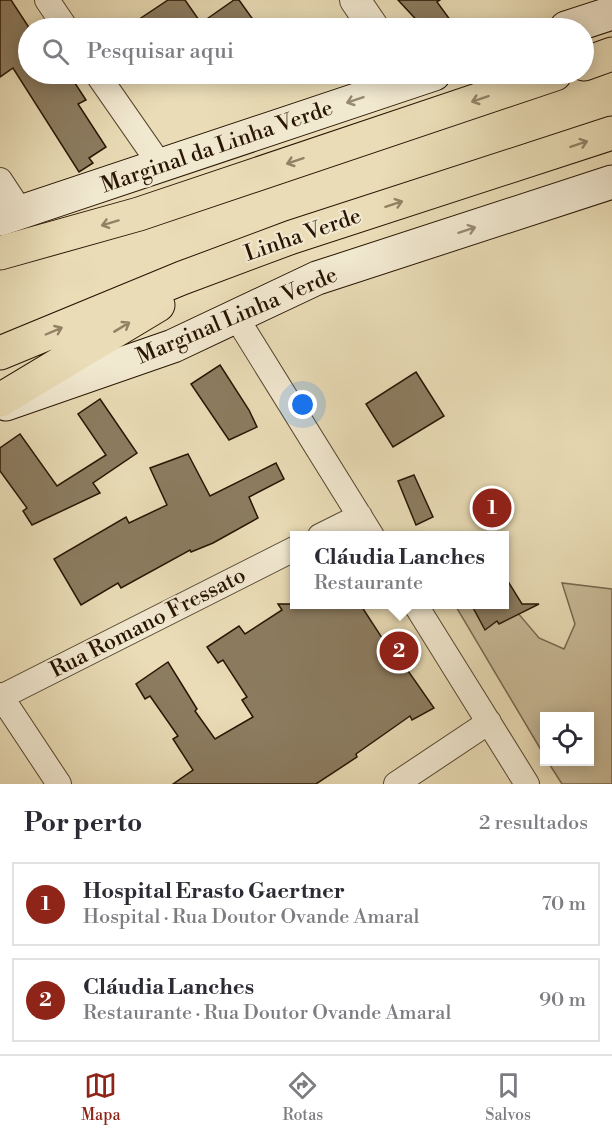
<!DOCTYPE html>
<html lang="pt">
<meta charset="utf-8">
<style>
:root{--surface:#fff;--page:#f2f2f3;--text:#2b2b33;--muted:#7c7c81;--line:#e1e1e2;--accent:#8f2418}
body{margin:0;font-family:"Libre Bodoni",serif;background:var(--page);color:var(--text)}
.controls{position:absolute;right:18px;bottom:18px;display:grid;overflow:hidden;border-radius:0px;box-shadow:0 3px 15px #0003}
.controls button{width:54px;height:54px;display:grid;place-items:center;padding:0;border:0;border-bottom:2px solid var(--line);background:var(--surface);color:var(--text);font:30px sans-serif}
.you{position:absolute;left:303px;top:405px;width:21px;height:21px;margin:-15px;border:4px solid #fff;border-radius:50%;background:#1a73e8;box-shadow:0 0 0 9px #1a73e833}
.badge{display:grid;place-items:center;width:39px;height:39px;border-radius:50%;background:var(--accent);color:#fff;font-size:20px;font-weight:700}
.pin{position:absolute;translate:-50% -50%;border:3px solid #fff;box-shadow:0 2px 6px #0006}
.popup{position:absolute;left:290px;top:531px;width:219px;height:78px;box-sizing:border-box;display:grid;place-content:center;border-radius:0px;background:var(--surface);filter:drop-shadow(0 2px 4px #0005);font-size:20px;white-space:nowrap;color:var(--muted)}
.popup b{font-size:22px;color:var(--text)}
.popup::after{content:'';position:absolute;left:50%;top:100%;margin-left:-12px;border:12px solid transparent;border-top-color:var(--surface)}
.list{margin:0;padding:0;list-style:none}
h2{display:flex;justify-content:space-between;align-items:center;height:78px;margin:0;padding:0 24px;font-size:26px}
h2 small{font-size:20px;font-weight:400;color:var(--muted)}
.list li{display:grid;grid-template-columns:39px 1fr auto;gap:18px;align-items:center;box-sizing:border-box;height:84px;margin:0 12px 12px;padding:0 12px;border:2px solid var(--line);border-radius:0px}
.list b{display:block;font-size:22px;white-space:nowrap}
.list p{margin:0;font-size:20px;white-space:nowrap;color:var(--muted)}
.list em{font-size:20px;font-style:normal;color:var(--muted)}
.icon{flex:none;width:33px;height:33px;fill:none;stroke:currentColor;stroke-width:2;stroke-linecap:round;stroke-linejoin:round}
.map{position:relative;flex:none;width:612px;height:784px;overflow:hidden}
.search{position:absolute;background:var(--surface);box-shadow:0 3px 15px #0003;left:18px;right:18px;top:18px;height:66px;display:flex;align-items:center;gap:15px;box-sizing:border-box;padding:0 21px;border-radius:33px;color:var(--muted);font-size:22px}
.sheet{height:270px;background:var(--surface)}
nav{display:flex;justify-content:space-around;align-items:center;box-sizing:border-box;height:84px;border-top:2px solid var(--line);background:var(--surface);font-size:16px;color:var(--muted)}
nav a{display:grid;justify-items:center;gap:3px}
nav .on{color:var(--accent)}
.map>svg:first-child{display:block}
.green{fill:#c8ba98;stroke:#78684e;stroke-width:1.5}
.building{fill:#8c7c60;stroke:#281503;stroke-width:1.5}
.lines{fill:none;stroke-linecap:round;stroke-linejoin:round}
.minor-casing{stroke:#584730;stroke-width:26}
.tertiary-casing{stroke:#584730;stroke-width:32}
.secondary-casing{stroke:#281503;stroke-width:35}
.trunk-casing{stroke:#281503;stroke-width:35}
.minor{stroke:#f1e8d0;stroke-width:24}
.tertiary{stroke:#f1e8d0;stroke-width:30}
.secondary{stroke:#f1e8d0;stroke-width:33}
.trunk{stroke:#e9dcb6;stroke-width:33}
.oneway{stroke:#928265}
.oneway2{stroke:#978974}
.labels{text-anchor:middle;dominant-baseline:central;stroke-width:4.5;stroke-linejoin:round;paint-order:stroke}
.street-label{font-size:22px;fill:#281503;stroke:#f1e8d0}
</style>
<div class="map">
<svg width="612" height="784" viewBox="0 0 612 784">
<rect width="100%" height="100%" fill="#e9dcb6"/>
<filter id="stains"><feTurbulence type="fractalNoise" baseFrequency=".00333" numOctaves="4"/><feColorMatrix values="0 0 0 0 .2 0 0 0 0 .09 0 0 0 0 .02 0 0 0 .5 -.17"/></filter>
<radialGradient id="worn" r=".72"><stop offset=".6" stop-color="#630" stop-opacity="0"/><stop offset="1" stop-color="#630" stop-opacity=".3"/></radialGradient>
<path class="green" d="M 504,573 L 511,605 L 539,638 L 564,649 L 575,624 L 562,583 L 612,589 L 612,784 L 562,784 L 548,762 L 590,762 L 590,716 L 544,716 L 544,755 L 455,605 L 504,604 Z"/>
<path class="building" d="M 0,0 L 11,0 L 28,26 L 28,74 L 69,74 L 86,100 L 78,104 L 106,147 L 89,158 L 93,163 L 79,172 L 13,68 L 0,77 Z
M 168,0 L 185,0 L 201,23 L 234,0 L 239,0 L 259,28 L 126,28 Z
M 398,0 L 440,0 L 437,2 L 456,28 L 424,28 Z
M 220,365 L 249,410 L 257,427 L 229,440 L 191,384 Z
M 416,372 L 444,416 L 393,447 L 366,404 Z
M 100,399 L 137,453 L 93,483 L 100,493 L 32,525 L 23,511 L 27,508 L 0,471 L 0,448 L 20,434 L 57,486 L 106,455 L 78,414 Z
M 188,454 L 210,496 L 276,463 L 284,479 L 249,497 L 258,518 L 213,543 L 191,552 L 190,550 L 121,588 L 118,583 L 81,605 L 54,559 L 126,517 L 129,523 L 167,505 L 150,468 Z
M 414,475 L 433,517 L 416,525 L 398,481 Z
M 504,575 L 522,604 L 539,604 L 499,624 L 497,621 L 485,630 L 471,604 L 504,604 Z
M 278,604 L 360,604 L 384,641 L 399,632 L 418,661 L 406,668 L 434,708 L 412,720 L 410,716 L 356,754 L 357,757 L 316,784 L 173,784 L 193,770 L 173,739 L 178,736 L 150,696 L 145,699 L 136,684 L 168,662 L 197,709 L 195,711 L 215,739 L 253,717 L 242,700 L 247,697 L 223,660 L 218,663 L 207,647 L 239,626 L 245,634 L 282,610 Z"/>
<g class="lines">
<defs>
<path id="minor" d="M 47,0 L 66,28
M 97,74 L 161,166
M 0,180 L 21,212
M 236,317 L 372,536
M 320,536 L 360,516
M 415,604 L 527,784
M 0,695 L 59,784
M 1,697 L 294,549
M 396,784 L 489,722"/>
<path id="tertiary" d="M 355,0 L 374,28"/>
<path id="secondary" d="M 566,28 L 612,13
M 0,219 L 434,74
M 6,404 L 173,346 L 317,278 L 612,182"/>
<path id="trunk" d="M 584,64 L 612,54
M 0,253 L 139,214 L 555,74
M 0,353 L 182,278 L 292,237 L 612,133
M 0,400 L 158,305"/>
</defs>
<use href="#minor" class="minor-casing"/>
<use href="#tertiary" class="tertiary-casing"/>
<use href="#secondary" class="secondary-casing"/>
<use href="#trunk" class="trunk-casing"/>
<use href="#minor" class="minor"/>
<use href="#tertiary" class="tertiary"/>
<use href="#secondary" class="secondary"/>
<use href="#trunk" class="trunk"/>
</g>
<defs><path id="oneway-shaft" d="M-6 0H5M1.5-3L5.5 0L1.5 3" fill="none" stroke-width="1.6" stroke-linecap="round" stroke-linejoin="round" transform="scale(1.5)"/></defs>
<g class="oneway">
<use href="#oneway-shaft" transform="translate(480 99) rotate(161)"/>
<use href="#oneway-shaft" transform="translate(579 144) rotate(-18)"/>
<use href="#oneway-shaft" transform="translate(295 161) rotate(161)"/>
<use href="#oneway-shaft" transform="translate(394 204) rotate(-18)"/>
<use href="#oneway-shaft" transform="translate(110 223) rotate(163)"/>
<use href="#oneway-shaft" transform="translate(122 327) rotate(-31)"/>
<use href="#oneway-shaft" transform="translate(54 331) rotate(-23)"/>
</g>
<g class="oneway2">
<use href="#oneway-shaft" transform="translate(355 100) rotate(161)"/>
<use href="#oneway-shaft" transform="translate(467 230) rotate(-18)"/>
</g>
<g class="labels">
<g class="street-label">
<text transform="translate(217 147) rotate(-19)">Marginal da Linha Verde</text>
<text transform="translate(303 235) rotate(-19)">Linha Verde</text>
<text transform="translate(237 316) rotate(-23)">Marginal Linha Verde</text>
<text transform="translate(148 623) rotate(-27)">Rua Romano Fressato</text>
</g>
</g>
<rect width="100%" height="100%" filter="url(#stains)"/>
<rect width="100%" height="100%" fill="url(#worn)"/>
</svg>
<div class="controls">
<button><svg class="icon" aria-label="locate" viewBox="0 0 24 24"><circle cx="12" cy="12" r="6"/><path d="M12 2v4M12 18v4M2 12h4M18 12h4"/></svg></button>
</div>
<div class="you"></div>
<div class="pin badge" style="left:492px;top:508px">1</div>
<div class="pin badge" style="left:399px;top:651px">2</div>
<div class="popup"><b>Cláudia Lanches</b>Restaurante</div>
<div class="search"><svg class="icon" aria-label="search" viewBox="0 0 24 24"><circle cx="10" cy="10" r="6"/><path d="M15 15l6 6"/></svg>Pesquisar aqui</div>
</div>
<section class="sheet">
<h2>Por perto<small>2 resultados</small></h2>
<ul class="list">
<li><span class="badge">1</span><div><b>Hospital Erasto Gaertner</b><p>Hospital · Rua Doutor Ovande Amaral</p></div><em>70 m</em></li>
<li><span class="badge">2</span><div><b>Cláudia Lanches</b><p>Restaurante · Rua Doutor Ovande Amaral</p></div><em>90 m</em></li>
</ul>
</section>
<nav>
<a class="on"><svg class="icon" aria-label="map" viewBox="0 0 24 24"><path d="M3 6l6-2 6 2 6-2v14l-6 2-6-2-6 2zM9 4v14M15 6v14"/></svg>Mapa</a>
<a><svg class="icon" aria-label="directions" viewBox="0 0 24 24"><path d="M12 3l9 9-9 9-9-9zM9 14v-3h6M13 9l2 2-2 2"/></svg>Rotas</a>
<a><svg class="icon" aria-label="saved" viewBox="0 0 24 24"><path d="M7 4h10v16l-5-4-5 4z"/></svg>Salvos</a>
</nav>
